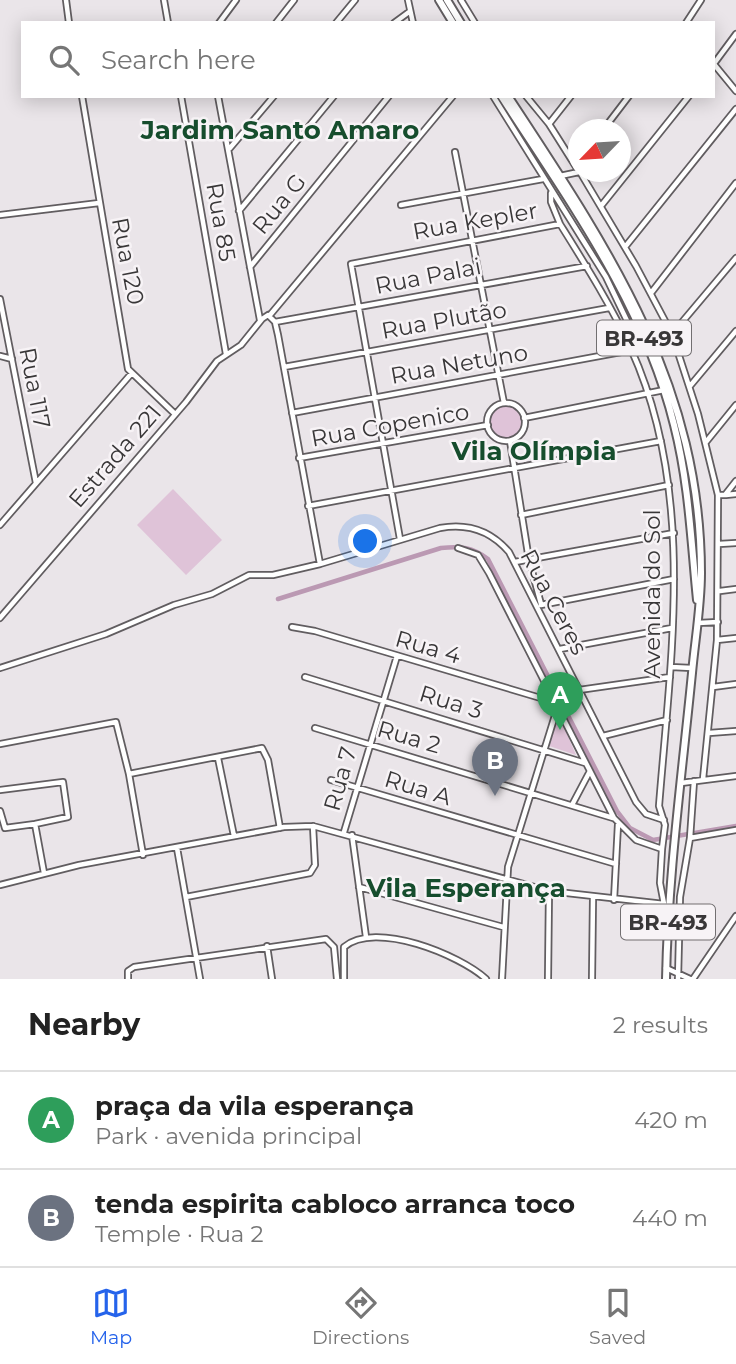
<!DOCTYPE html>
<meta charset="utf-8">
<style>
:root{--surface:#fff;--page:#f2f2f2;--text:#222;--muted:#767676;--line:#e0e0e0;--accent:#2563eb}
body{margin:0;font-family:Montserrat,sans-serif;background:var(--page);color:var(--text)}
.compass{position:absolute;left:568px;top:119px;width:63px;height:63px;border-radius:50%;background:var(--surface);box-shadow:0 4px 18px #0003;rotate:245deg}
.you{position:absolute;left:366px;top:542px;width:24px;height:24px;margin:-18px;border:5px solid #fff;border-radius:50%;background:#1a73e8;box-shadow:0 0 0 10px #1a73e833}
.badge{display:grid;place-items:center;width:46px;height:46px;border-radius:50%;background:var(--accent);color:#fff;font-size:23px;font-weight:700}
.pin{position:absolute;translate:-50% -58px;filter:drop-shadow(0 2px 4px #0008)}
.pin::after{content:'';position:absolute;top:37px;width:24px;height:21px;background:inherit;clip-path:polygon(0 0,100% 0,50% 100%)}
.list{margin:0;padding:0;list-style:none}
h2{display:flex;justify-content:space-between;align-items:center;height:91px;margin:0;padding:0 28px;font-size:30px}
h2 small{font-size:23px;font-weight:400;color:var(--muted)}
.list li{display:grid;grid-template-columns:46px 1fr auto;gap:21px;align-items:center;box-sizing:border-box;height:98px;padding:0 28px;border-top:2px solid var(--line)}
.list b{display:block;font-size:26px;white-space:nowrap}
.list p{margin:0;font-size:23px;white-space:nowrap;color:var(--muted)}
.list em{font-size:23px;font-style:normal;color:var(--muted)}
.icon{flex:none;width:38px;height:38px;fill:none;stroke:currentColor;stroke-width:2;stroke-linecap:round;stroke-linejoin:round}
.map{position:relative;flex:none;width:736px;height:979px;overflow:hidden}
.search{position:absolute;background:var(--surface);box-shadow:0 4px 18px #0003;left:21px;right:21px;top:21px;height:77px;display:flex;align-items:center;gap:18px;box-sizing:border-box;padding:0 24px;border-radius:0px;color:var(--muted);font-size:26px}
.sheet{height:287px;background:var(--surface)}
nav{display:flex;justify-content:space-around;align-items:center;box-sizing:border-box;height:98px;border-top:2px solid var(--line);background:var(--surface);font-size:19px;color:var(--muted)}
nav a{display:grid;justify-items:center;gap:4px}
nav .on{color:var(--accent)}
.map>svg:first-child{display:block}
.green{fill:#dfc3d8}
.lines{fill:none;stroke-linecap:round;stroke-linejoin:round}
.canal{stroke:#bb99b3;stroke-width:4.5}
.minor-casing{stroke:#615d60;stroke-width:8}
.highway-casing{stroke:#615d60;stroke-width:10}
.minor{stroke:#fff;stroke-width:4.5}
.highway{stroke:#fff;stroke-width:6}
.labels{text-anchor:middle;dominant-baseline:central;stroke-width:5;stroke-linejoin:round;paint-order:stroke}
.shield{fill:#f7f3f6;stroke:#726f71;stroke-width:2}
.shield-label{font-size:21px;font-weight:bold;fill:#393738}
.street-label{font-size:23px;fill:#393738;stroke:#f7f3f6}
.quarter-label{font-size:26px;font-weight:bold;fill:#164d2d;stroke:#f7f3f6}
</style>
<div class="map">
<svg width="736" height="979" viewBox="0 0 736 979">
<rect width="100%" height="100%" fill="#eae5e9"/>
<path class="green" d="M490 422a16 16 0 1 1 32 0a16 16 0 1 1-32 0Z
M 173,489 L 222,540 L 186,575 L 137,525 Z
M 559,715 L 576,755 L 549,746 Z"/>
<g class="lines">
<path class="canal" d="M 278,599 L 441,548 C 461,546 472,547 488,559 L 617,811 L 630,828 L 653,840 L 736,826"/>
<defs>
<path id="minor" d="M 66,0 L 69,23
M 164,0 L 168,23
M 408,0 L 413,23
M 461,0 L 475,23
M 219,23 L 236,0
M 276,23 L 294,0
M 336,23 L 355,0
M 394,23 L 409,12
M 686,23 L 701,0
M 713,63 L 736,91
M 713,65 L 736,34
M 82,96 L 128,369 L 175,414
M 181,96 L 226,354
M 218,96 L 260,320
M 526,96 L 549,124 L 578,170
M 549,124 L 571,96
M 603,130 L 629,96
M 230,148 L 274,96
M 455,152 L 504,403
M 580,172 L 636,266 L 672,334 L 698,414 L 718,495 L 717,640 L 703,779
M 560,176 L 579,172
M 401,205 L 543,179
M 601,206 L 689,96
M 239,211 L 334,96
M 0,215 L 99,203
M 560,224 C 585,264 611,305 631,349 C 696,492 671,655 659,806 L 665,825 L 662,849
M 625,247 L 736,109
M 250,267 L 389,96
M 651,293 L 736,183
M 0,299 L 36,483
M 270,315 L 453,96
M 275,322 L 587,266
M 672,334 L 736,258
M 0,356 L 12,359
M 284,367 L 609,308
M 690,386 L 736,331
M487 422a19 19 0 1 1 38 0a19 19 0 1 1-38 0Z
M 292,413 L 632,350 L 629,325 L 606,277 L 493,96
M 524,418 L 664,390
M 510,441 L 529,560 L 541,604
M 706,442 L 736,405
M 299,458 L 488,425
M 718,495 L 725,495 L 736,481
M 726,495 L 736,494
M 308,506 L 661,441
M 521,515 L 669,485
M 0,525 L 131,374
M 400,539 L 351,264 L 560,224 L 551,202 L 551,193
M 719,544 L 736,543
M 458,548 L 478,555 L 489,573 L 614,818 L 636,840 L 662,849 L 660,883 L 664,904
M 515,562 L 674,533
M 720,591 L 736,589
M 541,605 L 674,579
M 0,618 L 186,402 L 217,361 L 241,345 L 262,319 L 268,315 L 275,322 L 278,335 L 320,564
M 698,623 L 718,622
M 292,627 L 315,631 L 554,702
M 717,640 L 736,638
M 560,649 L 672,628
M 671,667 L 692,668
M 0,668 L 106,634 L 174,605 L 212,594 L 249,575 L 273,575 L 320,564 L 440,528 C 467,523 491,531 509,552 L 636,802 L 646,814 L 664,820
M 305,677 L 585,763
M 713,687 L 736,684
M 579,690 L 670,677
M 315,728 L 613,818
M 709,733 L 736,731
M 603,736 L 667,720
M 0,744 L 116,722 L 129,774 L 143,855
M 218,758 L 234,836
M 129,774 L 262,748 L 268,760 L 280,828
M 331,780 L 616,864
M 681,783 L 736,776
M 0,790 L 63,782 L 68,817 L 35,824 L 44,873
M 572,805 L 590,771
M 0,811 L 5,828 L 35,824
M 344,832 L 397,656
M 352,835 L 366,937
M 690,838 L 694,781
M 177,848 L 200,979
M 0,885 L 79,865 L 284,827 L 313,826 L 549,891 L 664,904 L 668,910
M 359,887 L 503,927
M 186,897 L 310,873 L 315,865 L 313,826
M 614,900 L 618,824
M 267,946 L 272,979
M 666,968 L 690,979
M 128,979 L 128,971 L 134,967 L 326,939 L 334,947 L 337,979
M 344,979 L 344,947 C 375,920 460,955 486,979
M 502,979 L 508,867 L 557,709
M 548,979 L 549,891
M 592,979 L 593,898
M 678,979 L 680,897 L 690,838 L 736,830
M 693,979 L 736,916"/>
<path id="highway" d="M 439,0 L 453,23
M 447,0 L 461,23
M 501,96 C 568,200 644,303 674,425 C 689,484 691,541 697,600
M 508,96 C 608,248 701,384 701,573 C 701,607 695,640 692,673 C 682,775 668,876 666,979"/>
</defs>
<use href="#minor" class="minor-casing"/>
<use href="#highway" class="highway-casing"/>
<use href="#minor" class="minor"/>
<use href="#highway" class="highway"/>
</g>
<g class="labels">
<g class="shield">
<rect x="597" y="320.5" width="94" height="35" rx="5"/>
<rect x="621" y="904.5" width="94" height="35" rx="5"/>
</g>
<g class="shield-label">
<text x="644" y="338">BR-493</text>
<text x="668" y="922">BR-493</text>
</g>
<g class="street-label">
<text transform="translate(279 204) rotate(-51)">Rua G</text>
<text transform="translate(475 221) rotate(-10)">Rua Kepler</text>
<text transform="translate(221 222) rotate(80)">Rua 85</text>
<text transform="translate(128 261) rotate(79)">Rua 120</text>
<text transform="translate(428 276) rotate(-11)">Rua Palai</text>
<text transform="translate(444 320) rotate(-10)">Rua Plutão</text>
<text transform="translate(459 364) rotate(-10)">Rua Netuno</text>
<text transform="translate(35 388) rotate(79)">Rua 117</text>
<text transform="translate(390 425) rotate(-10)">Rua Copenico</text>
<text transform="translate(115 456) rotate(-49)">Estrada 221</text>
<text transform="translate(652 594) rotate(-90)">Avenida do Sol</text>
<text transform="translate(554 602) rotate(62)">Rua Ceres</text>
<text transform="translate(428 647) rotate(16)">Rua 4</text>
<text transform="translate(451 702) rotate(17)">Rua 3</text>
<text transform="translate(409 737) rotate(16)">Rua 2</text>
<text transform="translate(340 779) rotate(-74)">Rua 7</text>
<text transform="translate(418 788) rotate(17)">Rua A</text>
</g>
<g class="quarter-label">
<text x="280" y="130">Jardim Santo Amaro</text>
<text x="534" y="451">Vila Olímpia</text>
<text x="466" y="888">Vila Esperança</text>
</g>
</g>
</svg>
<svg class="compass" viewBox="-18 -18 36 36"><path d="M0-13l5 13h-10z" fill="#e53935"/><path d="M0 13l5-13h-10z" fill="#767676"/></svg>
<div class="you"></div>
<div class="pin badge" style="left:560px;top:730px;background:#2e9e5b">A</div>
<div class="pin badge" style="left:495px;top:796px;background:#6b7280">B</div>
<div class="search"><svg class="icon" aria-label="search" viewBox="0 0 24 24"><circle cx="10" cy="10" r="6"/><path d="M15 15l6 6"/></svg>Search here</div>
</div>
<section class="sheet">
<h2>Nearby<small>2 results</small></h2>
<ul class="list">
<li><span class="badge" style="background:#2e9e5b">A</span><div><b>praça da vila esperança</b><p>Park · avenida principal</p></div><em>420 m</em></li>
<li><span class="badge" style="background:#6b7280">B</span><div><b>tenda espirita cabloco arranca toco</b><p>Temple · Rua 2</p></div><em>440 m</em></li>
</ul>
</section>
<nav>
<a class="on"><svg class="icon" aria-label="map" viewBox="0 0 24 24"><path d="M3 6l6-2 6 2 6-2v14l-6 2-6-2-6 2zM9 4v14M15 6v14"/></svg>Map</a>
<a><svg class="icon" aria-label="directions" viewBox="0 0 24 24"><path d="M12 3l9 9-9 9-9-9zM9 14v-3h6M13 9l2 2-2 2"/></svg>Directions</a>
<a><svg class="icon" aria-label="saved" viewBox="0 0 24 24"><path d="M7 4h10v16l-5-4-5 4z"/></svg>Saved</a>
</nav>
